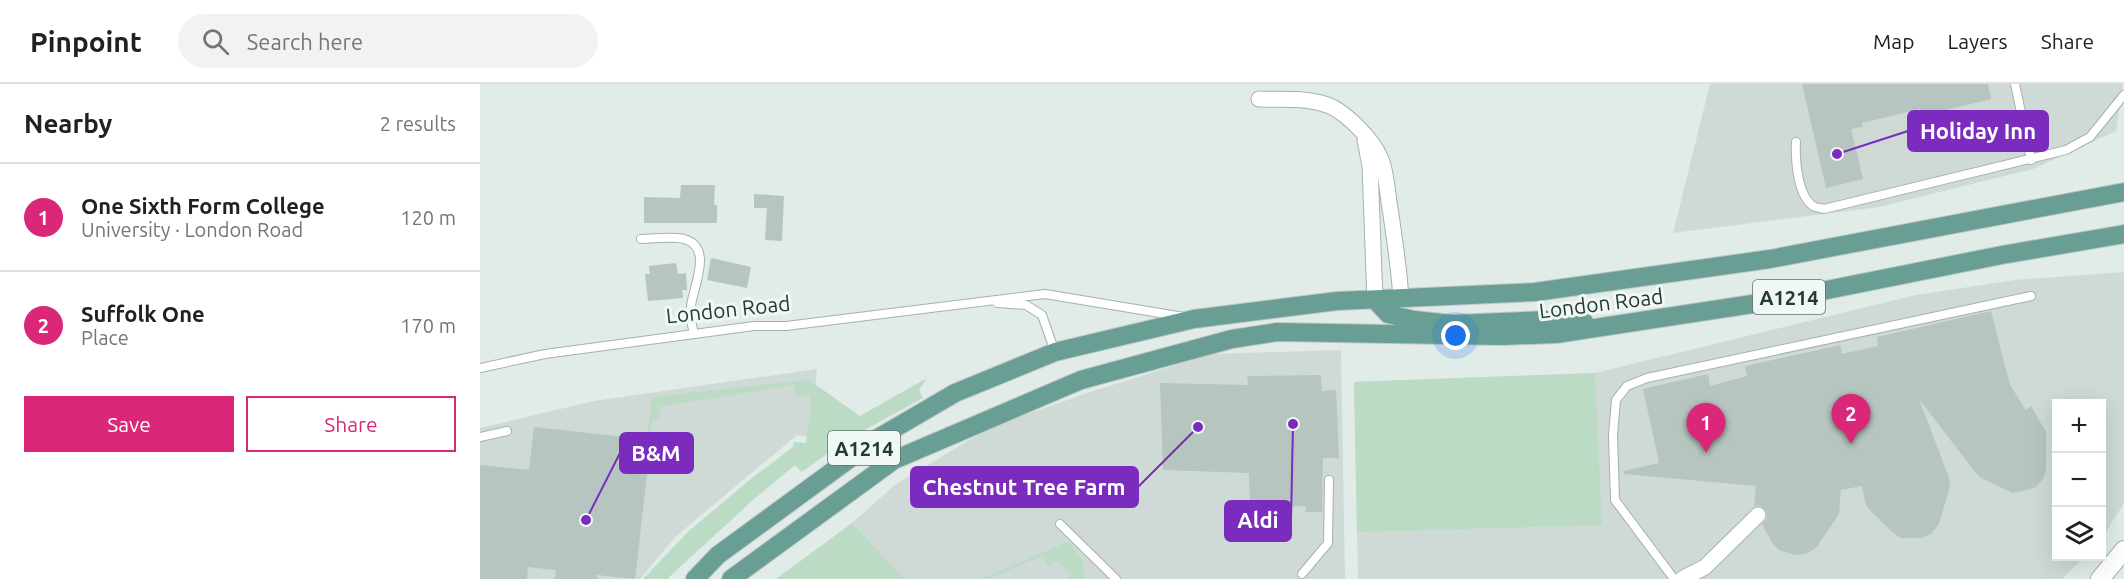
<!DOCTYPE html>
<meta charset="utf-8">
<style>
:root{--surface:#fff;--page:#f2f2f2;--text:#202124;--muted:#757577;--line:#e0e0e0;--accent:#db2777}
body{margin:0;font-family:Ubuntu,sans-serif;background:var(--page);color:var(--text)}
.controls{position:absolute;right:18px;bottom:18px;display:grid;overflow:hidden;border-radius:0px;box-shadow:0 6px 24px #0002}
.controls button{width:54px;height:54px;display:grid;place-items:center;padding:0;border:0;border-bottom:2px solid var(--line);background:var(--surface);color:var(--text);font:30px sans-serif}
.you{position:absolute;left:976px;top:252px;width:21px;height:21px;margin:-15px;border:4px solid #fff;border-radius:50%;background:#1a73e8;box-shadow:0 0 0 9px #1a73e833}
.badge{display:grid;place-items:center;width:39px;height:39px;border-radius:50%;background:var(--accent);color:#fff;font-size:20px;font-weight:700}
.pin{position:absolute;translate:-50% -50px;filter:drop-shadow(0 2px 3px #0008)}
.pin::after{content:'';position:absolute;top:32px;width:21px;height:18px;background:inherit;clip-path:polygon(0 0,100% 0,50% 100%)}
.list{margin:0;padding:0;list-style:none}
h2{display:flex;justify-content:space-between;align-items:center;height:78px;margin:0;padding:0 24px;font-size:26px}
h2 small{font-size:20px;font-weight:400;color:var(--muted)}
.list li{display:grid;grid-template-columns:39px 1fr auto;gap:18px;align-items:center;box-sizing:border-box;height:108px;padding:0 24px;border-top:2px solid var(--line)}
.list b{display:block;font-size:22px;white-space:nowrap}
.list p{margin:0;font-size:20px;white-space:nowrap;color:var(--muted)}
.list em{font-size:20px;font-style:normal;color:var(--muted)}
.actions{display:flex;gap:12px;padding:18px 24px}
.actions a{flex:1;padding:14px 0;border:2px solid var(--accent);border-radius:0px;text-align:center;font-size:21px;color:var(--accent)}
.actions .main{background:var(--accent);color:#fff}
.icon{flex:none;width:33px;height:33px;fill:none;stroke:currentColor;stroke-width:2;stroke-linecap:round;stroke-linejoin:round}
.map{position:relative;flex:none;width:1644px;height:495px;overflow:hidden}
header{display:flex;align-items:center;gap:36px;box-sizing:border-box;height:84px;padding:0 30px;background:var(--surface);border-bottom:2px solid var(--line)}
header strong{font-size:28px}
nav{display:flex;gap:33px;margin-inline-start:auto;font-size:21px}
.search{width:420px;height:54px;background:var(--page);display:flex;align-items:center;gap:15px;box-sizing:border-box;padding:0 21px;border-radius:33px;color:var(--muted);font-size:22px}
main{display:flex}
aside{flex:1;background:var(--surface)}
.map>svg:first-child{display:block}
.built{fill:#cfdad6}
.green{fill:#bbdbc5}
.building{fill:#b6c5c0}
.lines{fill:none;stroke-linecap:round;stroke-linejoin:round}
.lane-casing{stroke:#a4b2ae;stroke-width:10}
.street-casing{stroke:#a4b2ae;stroke-width:17}
.secondary-casing{stroke:#a0b6af;stroke-width:20}
.primary-casing{stroke:#c1c8c6;stroke-width:20}
.lane{stroke:#fff;stroke-width:8}
.street{stroke:#fff;stroke-width:15}
.secondary{stroke:#fff;stroke-width:18}
.primary{stroke:#689e93;stroke-width:18}
.labels{text-anchor:middle;dominant-baseline:central;stroke-width:6;stroke-linejoin:round;paint-order:stroke}
.shield{fill:#f1f7f5;stroke:#60736f;stroke-width:1.5}
.shield-label{font-size:20px;font-weight:bold;fill:#223a35}
.street-label{font-size:21px;fill:#223a35;stroke:#f1f7f5}
.leader{fill:none;stroke:#7b2cbf;stroke-width:2}
.callout-dot{fill:#7b2cbf;stroke:#f1f7f5;stroke-width:2}
.callout{fill:#7b2cbf;stroke:#7b2cbf;stroke-width:2}
.callout-label{font-size:22px;text-anchor:middle;font-weight:bold;fill:#fff}
</style>
<header>
<strong>Pinpoint</strong>
<div class="search"><svg class="icon" aria-label="search" viewBox="0 0 24 24"><circle cx="10" cy="10" r="6"/><path d="M15 15l6 6"/></svg>Search here</div>
<nav><a>Map</a><a>Layers</a><a>Share</a></nav>
</header>
<main>
<aside>
<h2>Nearby<small>2 results</small></h2>
<ul class="list">
<li><span class="badge">1</span><div><b>One Sixth Form College</b><p>University · London Road</p></div><em>120 m</em></li>
<li><span class="badge">2</span><div><b>Suffolk One</b><p>Place</p></div><em>170 m</em></li>
</ul>
<div class="actions"><a class="main">Save</a><a>Share</a></div>
</aside>
<div class="map">
<svg width="1644" height="495" viewBox="0 0 1644 495">
<rect width="100%" height="100%" fill="#e1ebe7"/>
<path class="built" d="M 1230,0 L 1643,0 L 1636,47 L 1553,85 L 1399,123 L 1193,149 Z
M 1644,188 L 1644,419 L 1622,454 L 1622,320 L 1576,320 L 1576,472 L 1604,473 L 1582,495 L 878,495 L 874,298 L 1115,289 L 1436,211 L 1535,196 Z
M 861,266 L 865,495 L 425,495 L 372,439 L 416,400 L 511,343 L 610,308 L 731,270 Z
M 337,285 L 331,353 L 317,351 L 195,453 L 160,495 L 0,495 L 0,344 L 114,317 Z"/>
<path class="green" d="M 1115,289 L 1122,441 L 877,448 L 874,298 Z
M 447,294 L 439,306 L 443,314 L 368,355 L 323,387 L 322,388 L 315,381 L 273,416 L 187,495 L 163,495 L 210,446 L 272,394 L 313,363 L 314,358 L 326,359 L 331,321 L 329,311 L 316,312 L 314,301 L 179,323 L 180,335 L 172,336 L 168,372 L 165,368 L 172,313 L 329,296 L 380,332 Z
M 372,439 L 425,495 L 296,495 Z
M 587,458 C 598,469 608,478 603,495 L 588,495 L 592,491 L 576,476 L 568,483 L 562,472 L 508,495 L 501,495 Z"/>
<path class="building" d="M 1322,0 L 1508,0 L 1511,15 L 1454,29 L 1451,47 L 1437,50 L 1440,25 L 1382,39 L 1383,43 L 1371,45 L 1383,95 L 1346,104 Z
M 201,101 L 235,101 L 234,121 L 237,121 L 237,139 L 164,139 L 164,113 L 200,114 Z
M 274,110 L 304,112 L 302,157 L 285,156 L 287,124 L 274,124 Z
M 231,174 L 271,183 L 267,204 L 227,196 Z
M 196,179 L 198,190 L 206,189 L 207,206 L 202,206 L 203,214 L 168,217 L 165,190 L 170,190 L 169,182 Z
M 1511,227 L 1530,301 L 1546,326 L 1551,322 L 1566,348 L 1566,387 L 1563,395 L 1555,404 L 1533,409 L 1501,394 L 1495,388 L 1439,315 L 1470,396 L 1469,406 L 1459,440 L 1451,450 L 1442,454 L 1421,454 L 1412,448 L 1386,422 L 1382,402 L 1361,406 L 1359,430 L 1336,464 L 1326,470 L 1316,471 L 1299,466 L 1293,460 L 1282,440 L 1287,434 L 1287,428 L 1281,422 L 1274,422 L 1276,402 L 1144,390 L 1143,387 L 1179,379 L 1163,305 L 1228,290 L 1230,302 L 1267,292 L 1265,282 L 1360,261 L 1362,270 L 1398,262 L 1397,253 Z
M 841,291 L 842,307 L 856,306 L 859,374 L 843,374 L 842,428 L 825,428 L 826,422 L 770,424 L 769,389 L 683,386 L 680,299 L 768,301 L 767,292 Z
M 54,343 L 171,356 L 155,495 L 117,491 L 117,495 L 75,495 L 76,486 L 48,483 L 47,495 L 0,495 L 0,381 L 49,386 Z"/>
<g class="lines">
<defs>
<path id="lane" d="M 1535,0 L 1551,76
M 1316,58 C 1315,74 1317,114 1335,123 C 1338,124 1341,124 1344,125 L 1586,66 L 1610,53 L 1644,11
M 161,155 C 175,155 190,152 204,155 C 234,163 213,203 211,222 C 209,232 212,241 214,250
M 517,219 L 546,221 L 562,231 L 575,268
M 0,284 L 65,270 L 274,242 L 306,242 L 565,210 L 704,233
M 0,353 L 27,347
M 580,440 L 636,495
M 822,490 L 848,459 L 849,396
M 1194,495 L 1135,416 L 1133,351 L 1136,316 L 1147,302 L 1167,294 L 1551,212"/>
<path id="street" d="M 779,15 C 802,16 831,13 852,23 C 868,31 893,56 900,73 C 906,86 907,104 909,118 C 914,150 919,182 921,215
M 885,56 L 890,82 L 895,216
M 1202,495 L 1225,483 L 1278,431"/>
<path id="secondary" d="M 1620,495 L 1644,466"/>
<path id="primary" d="M 895,216 L 908,230 L 934,236 L 972,240 L 1067,236 L 1104,238
M 215,495 L 238,471 L 398,354 L 475,309 L 575,268 L 714,235 L 857,217 L 1055,208 L 1290,175 L 1644,108
M 251,495 L 414,376 L 601,296 L 752,255 L 797,248 L 1022,252 L 1076,250 L 1292,217 L 1522,171 L 1644,150"/>
</defs>
<use href="#lane" class="lane-casing"/>
<use href="#street" class="street-casing"/>
<use href="#secondary" class="secondary-casing"/>
<use href="#primary" class="primary-casing"/>
<use href="#lane" class="lane"/>
<use href="#street" class="street"/>
<use href="#secondary" class="secondary"/>
<use href="#primary" class="primary"/>
</g>
<g class="labels">
<g class="shield">
<rect x="1273" y="196" width="72" height="34" rx="4.5"/>
<rect x="348" y="347" width="72" height="34" rx="4.5"/>
</g>
<g class="shield-label">
<text x="1309" y="213">A1214</text>
<text x="384" y="364">A1214</text>
</g>
<g class="street-label">
<text transform="translate(1121 219) rotate(-7)">London Road</text>
<text transform="translate(248 225) rotate(-6)">London Road</text>
</g>
</g>
<path class="leader" d="M1357 70L1428 47M106 436L140 369M718 343L658 403M813 340L811 437"/>
<g class="callout-dot">
<circle cx="1357" cy="70" r="6"/>
<circle cx="106" cy="436" r="6"/>
<circle cx="718" cy="343" r="6"/>
<circle cx="813" cy="340" r="6"/>
</g>
<g class="callout">
<rect x="1428" y="27" width="140" height="40" rx="6"/>
<rect x="140" y="349" width="73" height="40" rx="6"/>
<rect x="431" y="383" width="227" height="40" rx="6"/>
<rect x="745" y="417" width="66" height="40" rx="6"/>
</g>
<g class="callout-label">
<text x="1498" y="55">Holiday Inn</text>
<text x="176" y="377">B&amp;M</text>
<text x="544" y="411">Chestnut Tree Farm</text>
<text x="778" y="444">Aldi</text>
</g>
</svg>
<div class="controls">
<button>+</button>
<button>−</button>
<button><svg class="icon" aria-label="layers" viewBox="0 0 24 24"><path d="M12 4l9 5-9 5-9-5zM3 14l9 5 9-5"/></svg></button>
</div>
<div class="you"></div>
<div class="pin badge" style="left:1226px;top:369px">1</div>
<div class="pin badge" style="left:1371px;top:360px">2</div>
</div>
</main>
